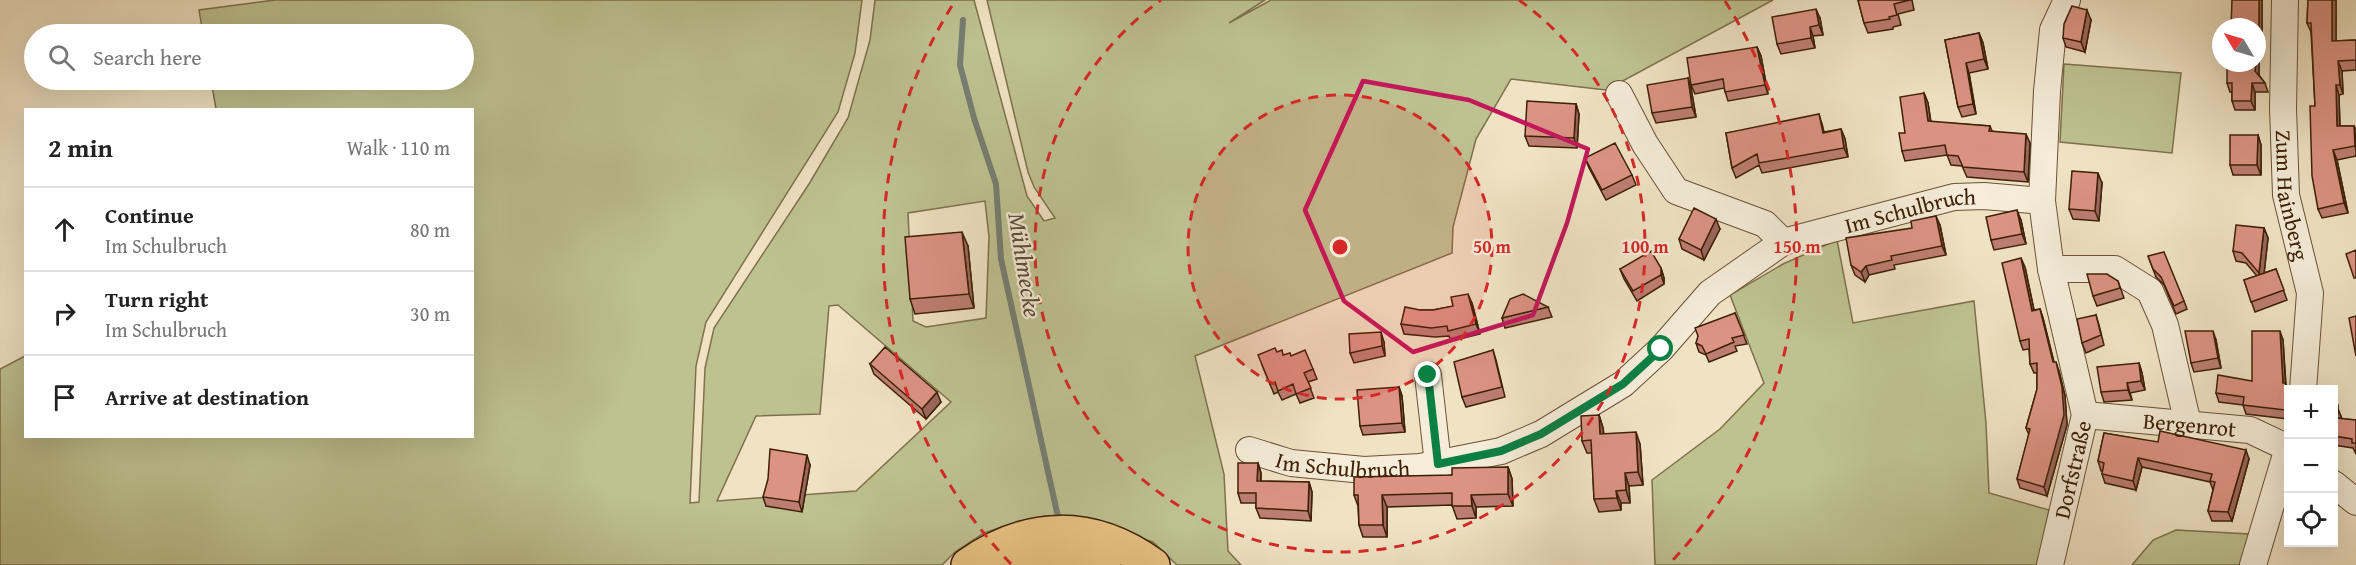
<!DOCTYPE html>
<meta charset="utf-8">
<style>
:root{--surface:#fff;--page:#f6f6f6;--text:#222;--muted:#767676;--line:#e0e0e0}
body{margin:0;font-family:"Gentium Book Plus",serif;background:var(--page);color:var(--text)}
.controls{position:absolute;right:18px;bottom:18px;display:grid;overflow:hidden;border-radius:0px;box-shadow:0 6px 24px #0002}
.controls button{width:54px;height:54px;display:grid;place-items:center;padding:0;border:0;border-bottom:2px solid var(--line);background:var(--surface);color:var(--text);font:30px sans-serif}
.compass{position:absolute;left:2212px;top:18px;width:54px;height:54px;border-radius:50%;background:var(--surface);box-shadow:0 6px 24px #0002;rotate:308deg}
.stop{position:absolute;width:18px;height:18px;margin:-14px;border:4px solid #0b8043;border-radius:50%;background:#fff}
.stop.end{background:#0b8043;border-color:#fff;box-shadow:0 2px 6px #0008}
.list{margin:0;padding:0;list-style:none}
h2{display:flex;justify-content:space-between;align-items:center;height:78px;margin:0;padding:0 24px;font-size:26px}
h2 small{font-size:20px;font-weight:400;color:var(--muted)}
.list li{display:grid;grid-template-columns:39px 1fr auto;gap:18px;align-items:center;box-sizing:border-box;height:84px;padding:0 24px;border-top:2px solid var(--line)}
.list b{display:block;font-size:22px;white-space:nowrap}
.list p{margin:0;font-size:20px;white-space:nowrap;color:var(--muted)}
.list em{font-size:20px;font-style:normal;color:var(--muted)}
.icon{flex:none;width:33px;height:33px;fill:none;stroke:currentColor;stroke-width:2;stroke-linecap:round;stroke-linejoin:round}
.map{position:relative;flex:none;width:2356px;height:565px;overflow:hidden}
.search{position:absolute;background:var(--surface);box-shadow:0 6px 24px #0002;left:24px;top:24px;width:450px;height:66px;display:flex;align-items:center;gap:15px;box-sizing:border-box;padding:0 21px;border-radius:33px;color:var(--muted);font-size:22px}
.panel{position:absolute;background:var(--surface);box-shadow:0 6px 24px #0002;left:24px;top:108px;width:450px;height:330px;border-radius:0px}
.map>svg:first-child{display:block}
.green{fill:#bec291;stroke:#7e714c;stroke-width:1.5;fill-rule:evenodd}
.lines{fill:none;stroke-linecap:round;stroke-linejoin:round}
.stream{stroke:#767e72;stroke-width:6}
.minor-casing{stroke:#6a5136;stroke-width:28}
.highway-casing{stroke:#3e2007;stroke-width:36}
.minor{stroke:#f5edd9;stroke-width:26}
.highway{stroke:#e8c282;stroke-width:33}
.wall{fill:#bd7e72;stroke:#3e2007;stroke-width:1.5}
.shaded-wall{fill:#9a675c;stroke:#3e2007;stroke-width:1.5}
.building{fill:#dc9384;stroke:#3e2007;stroke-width:1.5}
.route{stroke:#0b8043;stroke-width:8}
.marked{fill:none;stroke:#c2185b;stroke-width:4.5;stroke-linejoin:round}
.ring{fill:none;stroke:#d62828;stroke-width:3;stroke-dasharray:10 8}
.labels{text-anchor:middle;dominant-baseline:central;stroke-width:4.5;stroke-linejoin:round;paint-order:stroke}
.street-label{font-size:22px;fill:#3e2007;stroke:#f5edd9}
.water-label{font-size:24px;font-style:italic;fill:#5a4f3c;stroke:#f5edd9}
.centre{fill:#d62828;stroke:#f5edd9;stroke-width:3}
.ring-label{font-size:18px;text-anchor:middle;font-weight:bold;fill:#d62828;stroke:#f5edd9;stroke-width:4.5;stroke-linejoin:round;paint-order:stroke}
</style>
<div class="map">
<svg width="2356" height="565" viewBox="0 0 2356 565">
<rect width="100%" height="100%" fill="#f0e3c4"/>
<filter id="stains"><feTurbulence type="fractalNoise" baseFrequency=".00333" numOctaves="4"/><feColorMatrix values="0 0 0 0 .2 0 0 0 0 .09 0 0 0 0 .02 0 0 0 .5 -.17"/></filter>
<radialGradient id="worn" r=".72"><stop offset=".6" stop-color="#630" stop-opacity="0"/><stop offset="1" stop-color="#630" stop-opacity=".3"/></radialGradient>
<path class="green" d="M 275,0 L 862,0 L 855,53 L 838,112 L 706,322 L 696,366 L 690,503 L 699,502 L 705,368 L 714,328 L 809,184 L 848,118 L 870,40 L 875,0 L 974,0 L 1027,196 L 1044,221 L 1055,218 L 1034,187 L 1028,172 L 987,0 L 1265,0 L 1229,23 L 1271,0 L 1773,0 L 1606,90 L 1511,79 L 1476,139 L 1453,227 L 1452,253 L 1195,356 L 1224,474 L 1228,551 L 1241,565 L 1177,565 L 1153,542 L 1072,519 L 1046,516 L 1011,524 L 984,533 L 955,552 L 942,565 L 0,565 L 0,369 L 25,356 L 26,436 L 472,436 L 472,110 L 216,109 L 211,80 L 464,80 L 464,34 L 203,34 L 199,10 ZM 985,201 L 989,237 L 986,318 L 926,327 L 913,321 L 908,213 ZM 838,305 L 951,402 L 856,491 L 717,501 L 756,416 L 820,414 L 829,306 Z
M 2064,64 L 2181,73 L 2172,153 L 2060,142 Z
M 1837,240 L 1853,323 L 1974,301 L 1986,423 L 1989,493 L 2049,510 L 2038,565 L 1655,565 L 1652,480 L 1720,429 L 1764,383 L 1730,295 L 1783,264 Z
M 2176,530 L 2249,534 L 2241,565 L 2132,565 L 2153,540 Z"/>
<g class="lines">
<path class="stream" d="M 963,20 L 960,65 L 974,118 L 996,184 L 1001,259 L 1058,517"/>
<defs>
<g id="minor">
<path id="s1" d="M 2285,0 L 2283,108 L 2286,195 L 2310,293 L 2303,390"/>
<path d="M 1619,94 L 1645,144 L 1676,191 L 1765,224 L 1783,242"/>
<path d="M 2051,269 L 2115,269 L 2150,291 L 2165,325 L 2188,424"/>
<path d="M 1428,375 L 1438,464"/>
<path id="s2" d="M 2085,415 L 2250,430 L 2288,448"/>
<path id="s3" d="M 1249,450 L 1291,463 L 1364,470 L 1420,467 L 1501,451 L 1541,434 L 1623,384 L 1661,349 L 1710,293 L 1783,242 L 1954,197 L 1984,196 L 2042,201"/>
<path d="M 2334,484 L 2356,502"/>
<path id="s4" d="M 2050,565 L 2085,415 L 2051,269 L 2042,201 L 2047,91 L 2053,30 L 2067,0"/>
<path d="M 2253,565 L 2288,448"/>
</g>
<path id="highway" d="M 968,565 C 1029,522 1092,521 1153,565
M 1014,565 C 1045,556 1073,553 1104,565"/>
</defs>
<use href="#minor" class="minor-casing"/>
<use href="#highway" class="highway-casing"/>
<use href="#minor" class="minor"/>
<use href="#highway" class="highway"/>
</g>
<path class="wall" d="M 1858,0 L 1912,0 L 1914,10 L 1898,14 L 1901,25 L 1893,27 L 1893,29 L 1868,33 L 1864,23 Z
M 2232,0 L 2262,0 L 2262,45 L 2259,45 L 2259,75 L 2265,83 L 2268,92 L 2255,92 L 2255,110 L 2235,110 L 2232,101 L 2232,92 L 2230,92 L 2227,83 L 2257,63 L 2257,27 Z
M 2308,0 L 2336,0 L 2336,41 L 2356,40 L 2356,70 L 2342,71 L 2343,94 L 2339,95 L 2340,126 L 2354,126 L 2356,130 L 2356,156 L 2337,160 L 2348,213 L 2322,218 L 2318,209 L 2315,106 L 2311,32 L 2307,23 Z
M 1820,18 L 1823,35 L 1813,36 L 1815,48 L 1781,54 L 1777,44 Z
M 2091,20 L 2085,52 L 2066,47 L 2063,38 Z
M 1979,33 L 1983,43 L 1988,69 L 1969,73 L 1976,114 L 1962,117 L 1958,107 L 1945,40 Z
M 1757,47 L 1761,56 L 1768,94 L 1728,101 L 1724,88 L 1695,94 L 1691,85 Z
M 1688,78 L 1691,88 L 1696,117 L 1656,123 L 1652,113 Z
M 1924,93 L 1928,103 L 1931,122 L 1990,126 L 1992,131 L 2030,143 L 2028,182 L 1967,177 L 1962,166 L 1951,165 L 1947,155 L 1905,161 L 1902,151 Z
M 1576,104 L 1579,114 L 1577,148 L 1529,146 L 1525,136 Z
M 1822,124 L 1824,132 L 1841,129 L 1845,139 L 1848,157 L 1762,173 L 1759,165 L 1736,178 L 1732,168 L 1726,133 Z
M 2258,135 L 2261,145 L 2261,175 L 2233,175 L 2230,165 Z
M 1585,158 L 1632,175 L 1636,185 L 1606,200 L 1589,168 Z
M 2102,183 L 2099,221 L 2073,219 L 2069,209 Z
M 2021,220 L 2026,244 L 1994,250 L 1991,240 Z
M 1940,225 L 1946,255 L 1894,265 L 1895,269 L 1869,275 L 1865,282 L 1855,275 L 1851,265 Z
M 2264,228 L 2268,238 L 2264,273 L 2276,269 L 2287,300 L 2255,312 L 2244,280 L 2257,276 L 2246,263 L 2236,261 L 2233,251 Z
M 1720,229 L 1704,260 L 1682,249 L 1679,239 Z
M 968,246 L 974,308 L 915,314 L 910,299 Z
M 2148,256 L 2184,301 L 2187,309 L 2176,314 L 2164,285 L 2156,277 Z
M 2025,267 L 2034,310 L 2040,309 L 2043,318 L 2054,362 L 2059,371 L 2065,396 L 2067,425 L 2047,496 L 2020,488 L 2017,479 L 2029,435 L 2026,428 L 2037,389 L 2037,373 L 2034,373 L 2030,364 L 2029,349 L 2023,350 L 2020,341 Z
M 1661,268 L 1664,278 L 1664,284 L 1637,301 L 1624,279 L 1620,269 Z
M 2118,281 L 2124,298 L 2097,306 L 2093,296 Z
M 1472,303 L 1480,334 L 1451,341 L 1449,336 L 1435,337 L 1404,334 L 1401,324 L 1420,310 L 1433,310 Z
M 1548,307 L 1552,317 L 1505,328 L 1502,318 Z
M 1735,313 L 1747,344 L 1735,346 L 1737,351 L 1709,362 L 1706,355 L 1699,352 L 1696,343 Z
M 2096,315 L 2099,325 L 2104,345 L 2086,353 L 2082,343 Z
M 2216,340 L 2221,368 L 2194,372 L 2191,363 Z
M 2283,340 L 2286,384 L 2289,392 L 2288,419 L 2246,414 L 2243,405 L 2219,402 L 2216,393 L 2252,381 Z
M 1384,342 L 1385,356 L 1354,363 L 1350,353 Z
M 1493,350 L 1496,360 L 1505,397 L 1466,407 L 1462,397 Z
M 1277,352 L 1283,355 L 1291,356 L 1313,369 L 1317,379 L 1308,382 L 1314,398 L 1300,403 L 1296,394 L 1282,400 L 1278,392 L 1274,394 L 1262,365 Z
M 2139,363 L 2142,373 L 2145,390 L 2130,393 L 2132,400 L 2104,402 L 2101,392 Z
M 870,364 L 941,402 L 926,419 L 874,374 Z
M 1399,387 L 1402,396 L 1405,432 L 1363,435 L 1360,426 Z
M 2334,396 L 2338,406 L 2338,409 L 2342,419 L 2356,420 L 2356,454 L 2353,448 L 2334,445 Z
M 1599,415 L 1603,428 L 1604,434 L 1640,444 L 1643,485 L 1629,486 L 1630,503 L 1621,503 L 1621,510 L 1599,512 L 1594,499 L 1592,453 L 1587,453 L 1582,441 Z
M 2104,433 L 2249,459 L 2232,521 L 2212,521 L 2208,511 L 2213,490 L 2210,482 L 2142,467 L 2136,490 L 2105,483 L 2102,474 L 2103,471 L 2101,471 L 2098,461 Z
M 1258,463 L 1261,473 L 1261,481 L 1309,482 L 1312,492 L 1311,521 L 1260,518 L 1256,508 L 1256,503 L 1241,503 L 1238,493 Z
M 810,465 L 802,512 L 766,506 L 763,497 Z
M 1508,467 L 1512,479 L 1513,506 L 1476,507 L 1476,518 L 1457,519 L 1452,505 L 1387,507 L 1387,537 L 1363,537 L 1359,525 L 1358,506 L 1354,495 L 1452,475 Z
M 2289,497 L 2289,518 L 2285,509 Z"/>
<path class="shaded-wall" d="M 2259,0 L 2262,0 L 2262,45 L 2259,36 Z
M 2332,0 L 2336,0 L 2336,51 L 2332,41 Z
M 1816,9 L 1820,18 L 1823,35 L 1819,25 Z
M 2087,10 L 2091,20 L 2085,52 L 2081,42 Z
M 1810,27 L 1813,36 L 1815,48 L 1811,38 Z
M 1979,33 L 1983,43 L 1988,69 L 1984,59 Z
M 2257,38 L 2259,45 L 2259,80 L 2255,71 L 2256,63 L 2257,63 Z
M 1757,47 L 1761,56 L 1768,94 L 1765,85 Z
M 2338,61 L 2342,71 L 2343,94 L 2340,85 Z
M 1966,63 L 1969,73 L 1976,114 L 1973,104 Z
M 1688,78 L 1691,88 L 1696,117 L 1692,107 Z
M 2252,83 L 2255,92 L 2255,110 L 2251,101 Z
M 2336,85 L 2339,95 L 2340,136 L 2337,126 Z
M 1924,93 L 1928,103 L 1932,131 L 1928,121 Z
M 1576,104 L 1579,114 L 1577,148 L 1574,138 Z
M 1819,114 L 1822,124 L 1826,143 L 1823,133 Z
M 2354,126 L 2356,130 L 2356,150 L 2355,146 Z
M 1841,129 L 1845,139 L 1848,157 L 1844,148 Z
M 2026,134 L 2030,143 L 2028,182 L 2024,172 Z
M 2258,135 L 2261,145 L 2261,175 L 2257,165 Z
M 2333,150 L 2337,160 L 2348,213 L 2344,203 Z
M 2098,173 L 2102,183 L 2099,221 L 2095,211 Z
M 2017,210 L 2021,220 L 2026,244 L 2022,234 Z
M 1936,216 L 1940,225 L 1946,255 L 1942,246 Z
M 1716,219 L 1720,229 L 1704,260 L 1701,250 Z
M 2264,228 L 2268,238 L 2263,283 L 2259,273 Z
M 962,232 L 968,246 L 974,308 L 969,294 Z
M 2021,258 L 2025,267 L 2036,320 L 2032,311 Z
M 1866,266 L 1869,275 L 1865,282 L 1861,272 Z
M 1661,268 L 1664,278 L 1664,284 L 1661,275 Z
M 1468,294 L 1472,303 L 1480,334 L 1476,324 Z
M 2040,309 L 2043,318 L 2056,371 L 2053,362 Z
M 2213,331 L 2216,340 L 2221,368 L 2218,358 Z
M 2280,331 L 2283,340 L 2286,392 L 2283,383 Z
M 1381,332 L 1384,342 L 1385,356 L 1382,346 Z
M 2056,362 L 2059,371 L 2065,396 L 2067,425 L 2047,496 L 2044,487 Z
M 2139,363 L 2142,373 L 2145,390 L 2141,381 Z
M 2127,383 L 2130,393 L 2132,400 L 2128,390 Z
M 1399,387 L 1402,396 L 1405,432 L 1402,423 Z
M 2288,389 L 2289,392 L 2288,419 L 2285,410 Z
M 937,392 L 941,402 L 926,419 L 922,409 Z
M 2335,396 L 2338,406 L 2337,418 L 2334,409 Z
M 2338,409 L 2342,419 L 2337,418 Z
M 1599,415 L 1603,428 L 1604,446 L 1600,434 Z
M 1636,432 L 1640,444 L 1643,485 L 1638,472 Z
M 2246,450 L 2249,459 L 2232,521 L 2228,512 Z
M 807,455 L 810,465 L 802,512 L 799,502 Z
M 2138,458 L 2142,467 L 2136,490 L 2133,481 Z
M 1258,463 L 1261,473 L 1260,491 L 1257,481 Z
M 1508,467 L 1512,479 L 1513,506 L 1508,494 Z
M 1625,473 L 1629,486 L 1630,503 L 1626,490 Z
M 1309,482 L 1312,492 L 1311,521 L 1308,511 Z
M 1616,491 L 1621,503 L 1621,510 L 1617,498 Z
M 1382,495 L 1387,507 L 1387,537 L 1383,525 Z
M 1471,495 L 1476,507 L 1476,518 L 1472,506 Z"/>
<path class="building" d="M 1858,0 L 1910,0 L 1894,4 L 1897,15 L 1889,17 L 1890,19 L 1864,23 Z
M 2232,0 L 2259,0 L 2259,36 L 2257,36 L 2257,27 L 2231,27 Z
M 2308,0 L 2332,0 L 2332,41 L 2356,40 L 2356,60 L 2338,61 L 2340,85 L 2336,85 L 2337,126 L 2354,126 L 2355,146 L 2333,150 L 2344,203 L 2318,209 L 2312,176 L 2310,106 L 2315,106 L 2311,23 L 2307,23 Z
M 2072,6 L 2087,10 L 2081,42 L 2063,38 L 2064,24 Z
M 1816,9 L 1819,25 L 1810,27 L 1811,38 L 1777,44 L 1772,17 Z
M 1979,33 L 1984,59 L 1966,63 L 1973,104 L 1958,107 L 1945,40 Z
M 1757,47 L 1765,85 L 1725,92 L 1723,79 L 1691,85 L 1687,58 Z
M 2227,63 L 2256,63 L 2255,71 L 2265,83 L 2252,83 L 2251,101 L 2232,101 L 2232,83 L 2227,83 Z
M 1688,78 L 1692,107 L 1652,113 L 1647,85 Z
M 1924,93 L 1928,121 L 1990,126 L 1989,131 L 2026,134 L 2024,172 L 1963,167 L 1958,156 L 1947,155 L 1945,145 L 1902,151 L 1899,133 L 1905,133 L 1900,97 Z
M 1527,101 L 1576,104 L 1574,138 L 1525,136 Z
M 1819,114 L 1823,133 L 1841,129 L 1844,148 L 1759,163 L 1757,154 L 1732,168 L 1726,133 Z
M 2230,135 L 2258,135 L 2257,165 L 2230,165 Z
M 1615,143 L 1632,175 L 1602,190 L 1585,158 Z
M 2072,171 L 2098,173 L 2095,211 L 2069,209 Z
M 1694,208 L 1716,219 L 1701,250 L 1679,239 Z
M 2017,210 L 2022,234 L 1991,240 L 1986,217 Z
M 1936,216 L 1942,246 L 1891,256 L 1892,260 L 1866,266 L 1861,272 L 1851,265 L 1846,238 L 1912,228 L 1911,221 Z
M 2236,225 L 2264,228 L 2259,273 L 2242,253 L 2233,251 Z
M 962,232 L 969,294 L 910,299 L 905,237 Z
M 2356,250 L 2356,278 L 2354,278 L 2346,254 Z
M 1651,251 L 1661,268 L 1661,275 L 1633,291 L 1620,269 Z
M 2164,252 L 2184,301 L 2174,306 L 2161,277 L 2153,269 L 2148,256 Z
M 2021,258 L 2032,311 L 2040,309 L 2053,362 L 2056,362 L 2062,387 L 2064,415 L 2044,487 L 2017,479 L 2030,429 L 2026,428 L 2037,389 L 2037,363 L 2030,364 L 2029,339 L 2020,341 L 2002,263 Z
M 2276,269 L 2284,290 L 2251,302 L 2244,280 Z
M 2087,274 L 2107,274 L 2118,281 L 2120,288 L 2093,296 Z
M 1468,294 L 1476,324 L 1448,331 L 1447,326 L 1431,328 L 1401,324 L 1405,307 L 1420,310 L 1433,310 L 1453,306 L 1451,297 Z
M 1523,294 L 1548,307 L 1502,318 L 1510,299 Z
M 1735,313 L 1744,335 L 1732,338 L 1734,342 L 1706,354 L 1702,346 L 1696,343 L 1698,336 L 1695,328 Z
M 2096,315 L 2101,335 L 2082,343 L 2077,319 Z
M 2356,316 L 2356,356 L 2349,318 Z
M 2185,331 L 2213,331 L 2218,358 L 2191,363 Z
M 2252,331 L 2280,331 L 2283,383 L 2285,383 L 2288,389 L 2285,410 L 2243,405 L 2244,397 L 2216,393 L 2218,375 L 2252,381 Z
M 1381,332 L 1382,346 L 1350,353 L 1349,334 Z
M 885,347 L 937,392 L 922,409 L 870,364 Z
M 1275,348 L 1277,352 L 1282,350 L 1283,355 L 1290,353 L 1291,356 L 1305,350 L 1313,369 L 1304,373 L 1311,388 L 1296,394 L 1293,384 L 1278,391 L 1275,382 L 1270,384 L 1258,355 Z
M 1493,350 L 1502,387 L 1462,397 L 1454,362 Z
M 2139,363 L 2141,381 L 2127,383 L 2128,390 L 2101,392 L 2097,367 Z
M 1399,387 L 1402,423 L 1360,426 L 1357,390 Z
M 2334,408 L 2338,409 L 2337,418 L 2356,420 L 2356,443 L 2352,443 L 2352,439 L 2334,436 Z
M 1599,415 L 1600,434 L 1636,432 L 1638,472 L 1625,473 L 1626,490 L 1616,491 L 1617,498 L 1594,499 L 1591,440 L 1582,441 L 1581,416 Z
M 2160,431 L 2246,450 L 2228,512 L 2208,511 L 2215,482 L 2210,481 L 2212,474 L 2138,458 L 2133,481 L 2102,474 L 2104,463 L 2098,461 L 2104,433 L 2158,442 Z
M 770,449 L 807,455 L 799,502 L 763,497 L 768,479 Z
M 1238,463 L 1258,463 L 1257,481 L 1309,482 L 1308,511 L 1256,508 L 1256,493 L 1238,493 Z
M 1508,467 L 1508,494 L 1471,495 L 1472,506 L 1452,506 L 1452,493 L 1382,495 L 1383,525 L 1359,525 L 1358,495 L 1354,495 L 1354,477 L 1452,475 L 1452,468 Z
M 2289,497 L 2289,510 L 2285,509 Z"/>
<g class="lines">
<path class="route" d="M 1428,375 L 1438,464 L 1501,451 L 1541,434 L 1623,384 L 1661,349"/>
</g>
<path class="marked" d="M 1363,81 L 1469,100 L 1588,149 L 1567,223 L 1533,315 L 1413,352 L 1344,301 L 1305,210 Z"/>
<circle cx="1340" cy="247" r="152" fill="#d62828" fill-opacity=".12"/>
<g class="ring">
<circle cx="1340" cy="247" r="152"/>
<path d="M1519 0A305 305 0 1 1 1161 0"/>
<path d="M1011 564A457 457 0 0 1 955 1M1725 1A457 457 0 0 1 1669 564"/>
</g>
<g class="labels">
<g class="street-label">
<text stroke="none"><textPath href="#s1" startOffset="196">Zum Hainberg</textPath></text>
<text stroke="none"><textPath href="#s3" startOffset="742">Im Schulbruch</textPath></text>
<text stroke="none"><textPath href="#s2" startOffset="105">Bergenrot</textPath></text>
<text stroke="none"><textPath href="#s3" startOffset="96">Im Schulbruch</textPath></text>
<text stroke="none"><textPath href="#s4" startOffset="98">Dorfstraße</textPath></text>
</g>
<g class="water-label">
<text transform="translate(1025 265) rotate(81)">Mühlmecke</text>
</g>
</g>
<circle cx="1340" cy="247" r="9" class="centre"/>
<g class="ring-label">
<text x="1492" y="253">50 m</text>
<text x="1645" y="253">100 m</text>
<text x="1797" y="253">150 m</text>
</g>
<rect width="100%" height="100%" filter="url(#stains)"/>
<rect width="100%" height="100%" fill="url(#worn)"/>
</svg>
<div class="controls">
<button>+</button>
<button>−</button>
<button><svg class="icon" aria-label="locate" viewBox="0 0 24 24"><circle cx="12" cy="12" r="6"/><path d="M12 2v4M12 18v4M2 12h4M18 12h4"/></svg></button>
</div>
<svg class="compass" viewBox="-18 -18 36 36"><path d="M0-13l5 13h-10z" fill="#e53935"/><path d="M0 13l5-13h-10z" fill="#767676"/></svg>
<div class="stop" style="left:1661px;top:349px"></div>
<div class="stop end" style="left:1428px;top:375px"></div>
<div class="search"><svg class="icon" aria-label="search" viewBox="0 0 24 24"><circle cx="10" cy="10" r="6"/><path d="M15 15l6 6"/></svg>Search here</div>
<section class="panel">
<h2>2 min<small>Walk · 110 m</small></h2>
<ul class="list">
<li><svg class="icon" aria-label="ahead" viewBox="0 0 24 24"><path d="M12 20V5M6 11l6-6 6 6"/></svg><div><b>Continue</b><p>Im Schulbruch</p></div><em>80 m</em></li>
<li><svg class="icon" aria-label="right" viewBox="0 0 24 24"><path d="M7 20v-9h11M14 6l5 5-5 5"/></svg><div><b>Turn right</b><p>Im Schulbruch</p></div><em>30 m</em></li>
<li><svg class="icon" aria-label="arrive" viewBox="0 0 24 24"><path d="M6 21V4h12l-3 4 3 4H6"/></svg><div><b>Arrive at destination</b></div></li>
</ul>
</section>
</div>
